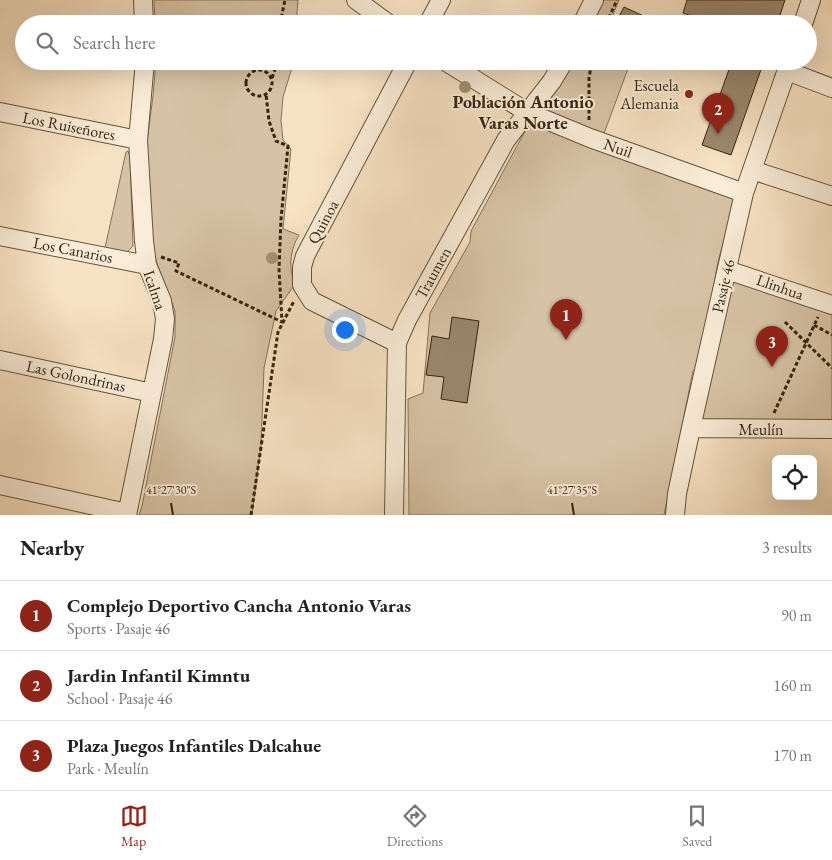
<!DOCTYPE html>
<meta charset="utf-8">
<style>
:root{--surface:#fff;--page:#f2f2f2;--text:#222;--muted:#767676;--line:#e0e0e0;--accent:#8f2418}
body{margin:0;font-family:"EB Garamond",serif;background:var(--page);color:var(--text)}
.controls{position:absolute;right:15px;bottom:15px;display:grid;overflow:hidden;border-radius:8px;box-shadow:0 5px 20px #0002}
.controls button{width:45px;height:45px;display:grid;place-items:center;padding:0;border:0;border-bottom:1px solid var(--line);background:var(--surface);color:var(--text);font:25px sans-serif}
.you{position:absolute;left:344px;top:329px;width:18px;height:18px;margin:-12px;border:4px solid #fff;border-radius:50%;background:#1a73e8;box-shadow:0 0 0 8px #1a73e833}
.badge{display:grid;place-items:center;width:32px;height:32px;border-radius:50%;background:var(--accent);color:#fff;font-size:16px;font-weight:700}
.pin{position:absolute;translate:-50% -41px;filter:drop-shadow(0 1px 2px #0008)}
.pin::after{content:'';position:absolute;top:26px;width:18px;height:15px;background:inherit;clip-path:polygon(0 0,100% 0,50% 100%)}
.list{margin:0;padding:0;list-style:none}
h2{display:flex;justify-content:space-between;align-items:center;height:65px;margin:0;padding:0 20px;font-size:21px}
h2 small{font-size:16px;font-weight:400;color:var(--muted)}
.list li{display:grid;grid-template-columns:32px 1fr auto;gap:15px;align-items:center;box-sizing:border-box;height:70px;padding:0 20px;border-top:1px solid var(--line)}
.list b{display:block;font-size:19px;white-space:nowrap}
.list p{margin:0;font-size:16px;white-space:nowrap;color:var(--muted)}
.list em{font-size:16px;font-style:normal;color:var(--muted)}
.icon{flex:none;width:28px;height:28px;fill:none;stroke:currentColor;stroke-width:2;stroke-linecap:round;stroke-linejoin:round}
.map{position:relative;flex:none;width:832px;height:515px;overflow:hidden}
.search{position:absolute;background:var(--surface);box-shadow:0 5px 20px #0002;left:15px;right:15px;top:15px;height:55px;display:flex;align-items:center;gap:12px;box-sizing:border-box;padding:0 18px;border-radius:28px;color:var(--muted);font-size:19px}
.sheet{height:275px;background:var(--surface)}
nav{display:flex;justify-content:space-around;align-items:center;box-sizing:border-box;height:70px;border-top:1px solid var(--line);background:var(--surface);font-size:14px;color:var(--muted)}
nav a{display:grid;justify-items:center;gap:2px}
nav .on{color:var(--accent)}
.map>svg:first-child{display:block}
.green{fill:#d6c2a4;stroke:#86735a}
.building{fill:#9a876d;stroke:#36240f}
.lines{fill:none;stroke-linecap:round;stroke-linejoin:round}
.street-casing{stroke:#66543c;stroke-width:20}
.path{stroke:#36240f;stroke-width:3;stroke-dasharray:4 2.5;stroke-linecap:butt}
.street{stroke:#faecd8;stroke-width:18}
.tree{fill:#a39074}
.ticks{fill:none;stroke:#36240f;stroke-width:2}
.poi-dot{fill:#8f2418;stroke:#faecd8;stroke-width:2}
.labels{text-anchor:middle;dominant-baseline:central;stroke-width:4;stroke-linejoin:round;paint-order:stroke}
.poi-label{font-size:16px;fill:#36240f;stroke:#faecd8;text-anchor:end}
.street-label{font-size:16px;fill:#36240f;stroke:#faecd8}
.neighbourhood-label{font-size:18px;font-weight:bold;fill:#36240f;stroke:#faecd8}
.ticks-label{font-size:12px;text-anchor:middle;fill:#36240f;stroke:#faecd8;stroke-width:4;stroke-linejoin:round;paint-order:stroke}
</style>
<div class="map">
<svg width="832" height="515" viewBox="0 0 832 515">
<rect width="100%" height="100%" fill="#f7e2c3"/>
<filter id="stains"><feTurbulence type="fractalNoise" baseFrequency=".004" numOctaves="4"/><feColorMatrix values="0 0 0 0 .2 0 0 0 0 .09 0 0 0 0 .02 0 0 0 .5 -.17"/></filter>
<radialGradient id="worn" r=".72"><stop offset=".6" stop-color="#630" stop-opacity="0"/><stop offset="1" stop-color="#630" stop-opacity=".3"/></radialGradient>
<path class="green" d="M 154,0 L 298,0 L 296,24 L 155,24 Z
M 603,0 L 619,0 L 609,24 L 592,24 Z
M 156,61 L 294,61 L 283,97 L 281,120 L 283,140 L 291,149 L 283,229 L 299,235 C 290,250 288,268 295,284 L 276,311 L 264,368 L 261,445 L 252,515 L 139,515 L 142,506 L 175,337 L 175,311 L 152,250 L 147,142 L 153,96 Z
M 574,61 L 618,61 L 629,66 L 599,147 L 731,194 L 734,203 L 718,262 L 699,366 L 693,371 L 664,515 L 409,515 L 408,399 L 423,393 L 430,313 L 470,242 L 471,231 L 530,122 L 550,98 Z
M 128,151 L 130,157 L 133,246 L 126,253 L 105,248 L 126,152 Z
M 732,276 L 832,310 L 832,423 L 700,423 Z"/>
<path class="building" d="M 687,0 L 785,0 L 777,24 L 714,24 L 683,13 Z
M 624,7 L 661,24 L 615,24 Z
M 732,61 L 764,61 L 731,155 L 702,145 Z
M 452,317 L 479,321 L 467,403 L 441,399 L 444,377 L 426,375 L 432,336 L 449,339 Z"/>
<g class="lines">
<defs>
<path id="street" d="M 143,0 L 144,24
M 356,0 L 389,24
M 428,24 L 441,0
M 582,24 L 594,0
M 803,24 L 811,0
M 445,61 L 527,112 L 590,138 L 744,193
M 787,71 L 832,88
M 0,112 L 138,140
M 752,170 L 832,196
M 0,236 L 147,265
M 727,270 L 832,305
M 397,343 L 312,301 L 302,285 L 302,267 L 305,256 L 408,61
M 0,360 L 152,393
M 691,428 L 832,429
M 0,485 L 127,513
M 127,515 L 163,339 L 165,319 L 162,301 L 147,265 L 144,241 L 138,140 L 145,61
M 394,515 L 397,343 L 407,320 L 506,140 L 552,81 L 564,61
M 675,515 L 677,494 L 691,428 L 744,193 L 790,61"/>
</defs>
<use href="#street" class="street-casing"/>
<path class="path" d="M 280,24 L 285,0
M 606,24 L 617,0
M246 83a13 13 0 1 1 26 0a13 13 0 1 1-26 0Z
M 272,78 L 278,61
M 589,120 L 589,78 L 592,61
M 161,257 L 179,263 L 176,271 L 282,322 L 279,270 L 281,219 L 288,146 L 276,141 L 269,121 L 266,94
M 785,322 L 832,368
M 814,325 L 832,335
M 774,413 L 818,317
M 251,515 L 278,332 L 294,301"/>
<use href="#street" class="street"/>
</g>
<g class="tree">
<circle cx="465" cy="87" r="6"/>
<circle cx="272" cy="258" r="6"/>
</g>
<path class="ticks" d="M 171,503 L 173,515M 572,503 L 574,515"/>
<circle class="poi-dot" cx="689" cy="94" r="5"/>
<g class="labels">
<g class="poi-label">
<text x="679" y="85">Escuela<tspan x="679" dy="18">Alemania</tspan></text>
</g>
<g class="street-label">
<text transform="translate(69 126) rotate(11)">Los Ruiseñores</text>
<text transform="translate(618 148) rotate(19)">Nuil</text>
<text transform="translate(323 222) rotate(-62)">Quinoa</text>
<text transform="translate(73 250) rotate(11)">Los Canarios</text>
<text transform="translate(433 273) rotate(-61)">Traumen</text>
<text transform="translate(723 286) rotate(-77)">Pasaje 46</text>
<text transform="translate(780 287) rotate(19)">Llinhua</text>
<text transform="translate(155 290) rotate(71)">Icalma</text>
<text transform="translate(76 376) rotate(12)">Las Golondrinas</text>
<text x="761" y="429">Meulín</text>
</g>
<g class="neighbourhood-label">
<text x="523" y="101">Población Antonio<tspan x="523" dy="21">Varas Norte</tspan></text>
</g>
</g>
<g class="ticks-label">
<text x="171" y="494">41°27'30"S</text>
<text x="572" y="494">41°27'35"S</text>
</g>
<rect width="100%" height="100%" filter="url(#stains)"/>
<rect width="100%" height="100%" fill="url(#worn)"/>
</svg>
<div class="controls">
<button><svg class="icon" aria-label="locate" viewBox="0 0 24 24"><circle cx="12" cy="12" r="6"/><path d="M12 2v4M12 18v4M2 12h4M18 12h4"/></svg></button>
</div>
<div class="you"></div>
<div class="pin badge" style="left:566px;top:340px">1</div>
<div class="pin badge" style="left:718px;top:134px">2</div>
<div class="pin badge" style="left:772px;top:367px">3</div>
<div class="search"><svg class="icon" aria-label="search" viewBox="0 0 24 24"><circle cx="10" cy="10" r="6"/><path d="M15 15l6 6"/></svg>Search here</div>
</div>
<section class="sheet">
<h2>Nearby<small>3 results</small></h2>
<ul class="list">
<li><span class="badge">1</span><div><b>Complejo Deportivo Cancha Antonio Varas</b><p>Sports · Pasaje 46</p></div><em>90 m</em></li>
<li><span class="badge">2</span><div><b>Jardin Infantil Kimntu</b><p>School · Pasaje 46</p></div><em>160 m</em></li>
<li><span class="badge">3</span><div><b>Plaza Juegos Infantiles Dalcahue</b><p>Park · Meulín</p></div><em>170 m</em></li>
</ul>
</section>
<nav>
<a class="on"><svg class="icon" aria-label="map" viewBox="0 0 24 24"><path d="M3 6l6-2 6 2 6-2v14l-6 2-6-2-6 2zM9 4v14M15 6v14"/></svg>Map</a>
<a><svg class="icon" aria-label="directions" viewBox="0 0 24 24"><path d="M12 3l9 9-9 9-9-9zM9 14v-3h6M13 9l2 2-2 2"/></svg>Directions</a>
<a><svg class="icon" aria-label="saved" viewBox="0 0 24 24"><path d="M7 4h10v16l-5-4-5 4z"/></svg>Saved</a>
</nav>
